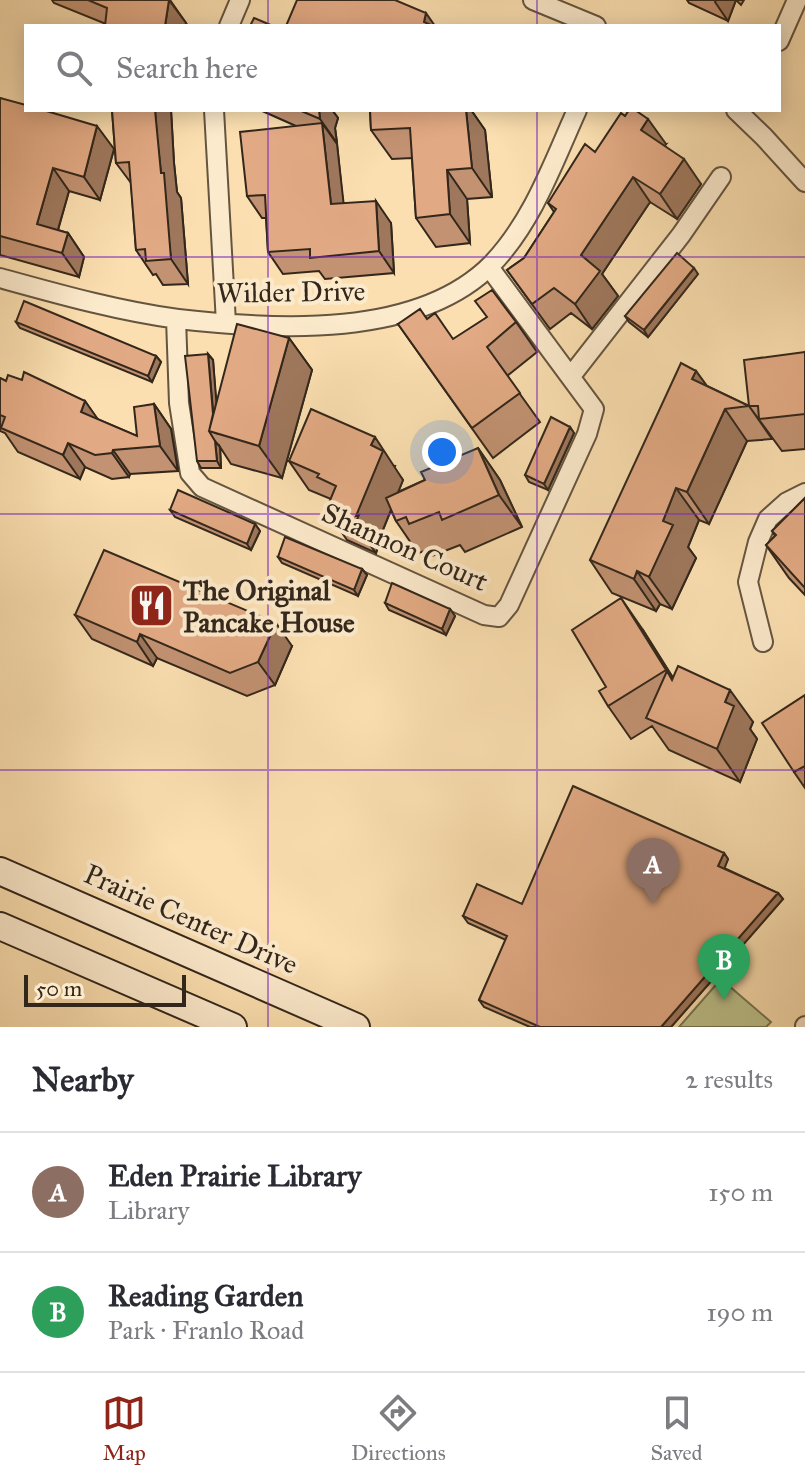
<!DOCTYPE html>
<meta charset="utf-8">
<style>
:root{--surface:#fff;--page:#f2f2f3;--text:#2b2b33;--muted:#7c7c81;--line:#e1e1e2;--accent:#8f2418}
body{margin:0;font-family:"IM FELL Great Primer",serif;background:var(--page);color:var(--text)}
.scale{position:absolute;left:24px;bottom:20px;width:162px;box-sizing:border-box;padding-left:8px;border:4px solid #33271b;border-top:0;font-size:22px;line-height:28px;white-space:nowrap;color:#33271b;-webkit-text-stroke:6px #fceacc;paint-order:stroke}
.you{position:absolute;left:442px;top:452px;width:28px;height:28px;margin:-20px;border:6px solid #fff;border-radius:50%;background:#1a73e8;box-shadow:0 0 0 12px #1a73e833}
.badge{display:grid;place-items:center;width:52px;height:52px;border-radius:50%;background:var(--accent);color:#fff;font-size:26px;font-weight:700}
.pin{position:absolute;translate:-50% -66px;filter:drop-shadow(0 2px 4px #0008)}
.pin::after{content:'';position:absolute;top:42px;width:28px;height:24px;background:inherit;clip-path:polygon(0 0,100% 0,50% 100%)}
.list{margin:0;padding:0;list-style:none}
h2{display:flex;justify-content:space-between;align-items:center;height:104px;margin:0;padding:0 32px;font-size:34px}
h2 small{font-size:26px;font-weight:400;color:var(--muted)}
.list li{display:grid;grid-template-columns:52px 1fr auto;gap:24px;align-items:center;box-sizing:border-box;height:120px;padding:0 32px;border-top:2px solid var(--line)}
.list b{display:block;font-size:30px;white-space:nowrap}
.list p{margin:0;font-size:26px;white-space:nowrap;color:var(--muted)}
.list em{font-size:26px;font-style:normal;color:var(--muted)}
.icon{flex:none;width:44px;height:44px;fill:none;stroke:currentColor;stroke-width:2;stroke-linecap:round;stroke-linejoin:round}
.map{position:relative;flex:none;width:805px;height:1027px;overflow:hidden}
.search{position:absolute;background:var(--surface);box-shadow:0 4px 20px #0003;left:24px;right:24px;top:24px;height:88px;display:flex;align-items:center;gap:20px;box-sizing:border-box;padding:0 28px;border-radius:0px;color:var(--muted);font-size:30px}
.sheet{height:344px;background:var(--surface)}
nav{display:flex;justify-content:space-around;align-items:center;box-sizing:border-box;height:112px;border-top:2px solid var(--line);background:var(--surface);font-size:22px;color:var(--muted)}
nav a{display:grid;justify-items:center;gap:4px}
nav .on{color:var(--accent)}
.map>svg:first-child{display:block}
.green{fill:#bdc28c;stroke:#787454;stroke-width:2}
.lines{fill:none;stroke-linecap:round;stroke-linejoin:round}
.street-casing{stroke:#655540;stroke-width:22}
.secondary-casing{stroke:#33271b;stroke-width:30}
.street{stroke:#fceacc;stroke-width:18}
.secondary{stroke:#fceacc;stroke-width:26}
.wall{fill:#c29272;stroke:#33271b;stroke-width:2}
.shaded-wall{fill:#9e775c;stroke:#33271b;stroke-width:2}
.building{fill:#e2aa84;stroke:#33271b;stroke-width:2}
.grid{fill:none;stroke:#7b2cbf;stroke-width:2;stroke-opacity:0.55}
.labels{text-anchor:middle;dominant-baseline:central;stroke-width:8;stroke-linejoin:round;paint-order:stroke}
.street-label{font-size:28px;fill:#33271b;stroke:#fceacc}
.poi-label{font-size:28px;font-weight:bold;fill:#33271b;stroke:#fceacc;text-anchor:start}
</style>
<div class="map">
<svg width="805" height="1027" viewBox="0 0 805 1027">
<rect width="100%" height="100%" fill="#fbdfb0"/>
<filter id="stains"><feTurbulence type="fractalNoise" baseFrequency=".0025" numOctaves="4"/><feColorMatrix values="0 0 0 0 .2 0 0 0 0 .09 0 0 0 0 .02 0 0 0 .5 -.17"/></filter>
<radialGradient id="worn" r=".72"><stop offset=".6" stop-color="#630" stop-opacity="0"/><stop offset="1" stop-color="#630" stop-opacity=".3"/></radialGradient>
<path class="green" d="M 721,979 L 771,1022 L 766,1027 L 679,1027 Z"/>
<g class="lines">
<defs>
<path id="street" d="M 533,0 L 596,26
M 229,26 L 240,0
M 779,41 L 797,0
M 214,110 L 226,323
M 736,110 L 764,137 L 805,182
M 0,278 C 58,294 118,311 178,319 C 275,330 418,339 492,264 C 533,221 553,163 577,110
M 176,319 L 179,403 L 190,473 L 202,487 L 484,615 L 499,617 L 509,605 L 587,434 L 594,409 L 489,267
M 571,376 L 681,235 L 721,177
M 763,642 L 748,582 L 758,542 L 768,519 L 787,502 L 805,493
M 805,1027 L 805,1026"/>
<path id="secondary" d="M 0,871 L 356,1027
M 0,926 L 233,1027"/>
</defs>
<use href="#street" class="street-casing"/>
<use href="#secondary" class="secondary-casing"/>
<use href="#street" class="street"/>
<use href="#secondary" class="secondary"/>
</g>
<path class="wall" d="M 52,0 L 170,0 L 186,23 L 106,24 L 54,3 Z
M 687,0 L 744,0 L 741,5 L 736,0 L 728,21 L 689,3 Z
M 0,98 L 114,149 L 100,200 L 69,191 L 58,230 L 68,233 L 84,257 L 79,277 L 0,255 Z
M 112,110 L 171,110 L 174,163 L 177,192 L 181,198 L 188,284 L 163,285 L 156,274 L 153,275 L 136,250 L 131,183 L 116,163 Z
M 260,110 L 332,110 L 338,118 L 335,128 L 337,143 L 335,142 L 337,144 L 343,203 L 391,223 L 394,273 L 325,279 L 319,271 L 283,274 L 268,252 L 266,218 L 262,218 L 247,196 L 296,126 Z
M 370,110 L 471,110 L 485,130 L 492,197 L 467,199 L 470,243 L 436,247 L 416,218 L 412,158 L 392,159 L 371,130 Z
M 666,144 L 664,146 L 701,184 L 677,219 L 650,202 L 602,274 L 618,296 L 592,329 L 571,313 L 550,329 L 507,270 L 524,258 L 554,212 L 548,203 L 595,152 Z
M 698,274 L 648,337 L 629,322 L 625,316 Z
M 427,319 L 453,339 L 516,322 L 537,352 L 507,376 L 540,422 L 493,458 L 398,324 Z
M 16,322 L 156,356 L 161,362 L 152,382 L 20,328 Z
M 289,338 L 312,370 L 282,478 L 231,464 L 220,447 L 221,468 L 201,468 L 197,461 L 208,354 L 213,360 L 216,403 Z
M 805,352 L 805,449 L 782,451 L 749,406 Z
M 696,371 L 707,386 L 749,406 L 772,439 L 747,441 L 709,524 L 699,520 L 688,547 L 696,558 L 672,609 L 660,604 L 656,611 L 612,593 L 590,560 Z
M 0,378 L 6,381 L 85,401 L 97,419 L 137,436 L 154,404 L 171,429 L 178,471 L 130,474 L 129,477 L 112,479 L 85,467 L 80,479 L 18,452 L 5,433 L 0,431 Z
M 570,427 L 574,433 L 548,490 L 529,482 L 525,475 Z
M 478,448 L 500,480 L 522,527 L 465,552 L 460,545 L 432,556 L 428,550 L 418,553 L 396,521 L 391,510 L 378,542 L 379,544 L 376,553 L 347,540 L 326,510 L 331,499 L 309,490 L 289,461 L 395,466 L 394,468 L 403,480 L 398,492 L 425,480 Z
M 805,498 L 805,595 L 789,578 L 766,545 L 775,536 L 772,531 Z
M 170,510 L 255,524 L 260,531 L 251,550 L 175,517 Z
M 278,557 L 362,569 L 367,575 L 358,596 L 282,563 Z
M 385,603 L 450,609 L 455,616 L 446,635 L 389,610 Z
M 75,615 L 292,646 L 275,685 L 247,696 L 157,658 L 153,666 L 92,639 Z
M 643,630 L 673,678 L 753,722 L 750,729 L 757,739 L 740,782 L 669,750 L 652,726 L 631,739 L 608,706 L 606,687 Z
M 805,695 L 805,788 L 794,772 Z
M 724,853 L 728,859 L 724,868 L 778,893 L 783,899 L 671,1027 L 530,1027 L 484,1007 L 479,1000 L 506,940 L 468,923 L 463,916 L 522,904 Z"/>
<path class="shaded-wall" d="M 169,0 L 186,23 L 185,26 L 165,26 Z
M 716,0 L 736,0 L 728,21 L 715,2 Z
M 426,13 L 435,26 L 426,26 L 424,22 Z
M 155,110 L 171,110 L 174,163 L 177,192 L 181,198 L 188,284 L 171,259 L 157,138 Z
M 319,110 L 332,110 L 338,118 L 335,128 L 337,143 L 320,119 Z
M 466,110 L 471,110 L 485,130 L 492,197 L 472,168 Z
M 648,119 L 666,144 L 659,155 L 641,130 Z
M 322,123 L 337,144 L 346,225 L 331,204 Z
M 97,126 L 114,149 L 100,200 L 84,177 Z
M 684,159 L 701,184 L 677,219 L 660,194 Z
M 53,168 L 69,191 L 53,247 L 37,224 Z
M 447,170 L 467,199 L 470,243 L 450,214 Z
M 633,177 L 650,202 L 602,274 L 618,296 L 592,329 L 575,304 L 581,255 Z
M 376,201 L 391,223 L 394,273 L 379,251 Z
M 68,233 L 84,257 L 79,277 L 62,253 Z
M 694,268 L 698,274 L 648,337 L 644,330 Z
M 289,338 L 312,370 L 282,478 L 259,446 Z
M 208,354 L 213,360 L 219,434 L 215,433 Z
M 156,356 L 161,362 L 152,382 L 148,376 Z
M 696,371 L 719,403 L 692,379 Z
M 85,401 L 102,425 L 81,412 Z
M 154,404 L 171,429 L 178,471 L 160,446 Z
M 725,409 L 747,441 L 709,524 L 687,492 Z
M 570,427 L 574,433 L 548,490 L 544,484 Z
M 375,437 L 403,480 L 378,542 L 379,544 L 376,553 L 355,524 L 371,445 Z
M 215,441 L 220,447 L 221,468 L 217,461 Z
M 68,443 L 85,467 L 80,479 L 63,455 Z
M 478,448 L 500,480 L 522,527 L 499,495 Z
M 113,450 L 130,474 L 129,477 L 112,453 Z
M 676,488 L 699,520 L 688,547 L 696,558 L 672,609 L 649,577 L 663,521 Z
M 255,524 L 260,531 L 251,550 L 247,544 Z
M 362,569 L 367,575 L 358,596 L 354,590 Z
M 637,571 L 660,604 L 656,611 L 634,579 Z
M 621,598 L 643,630 L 689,703 L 666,670 Z
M 450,609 L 455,616 L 446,635 L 442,629 Z
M 276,623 L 292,646 L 275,685 L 258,662 Z
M 140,634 L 157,658 L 153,666 L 137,642 Z
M 730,690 L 753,722 L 750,729 L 757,739 L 740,782 L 717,749 L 725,702 Z
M 724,853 L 728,859 L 723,872 L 718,866 Z
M 778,893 L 783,899 L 671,1027 L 661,1027 Z"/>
<path class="building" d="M 88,0 L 169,0 L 165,26 L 105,26 L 107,8 Z
M 297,0 L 395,0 L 426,13 L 424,22 L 433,26 L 286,26 Z
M 254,18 L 273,26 L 250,26 Z
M 0,98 L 26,105 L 26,110 L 43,110 L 97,126 L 84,177 L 53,168 L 37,224 L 68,233 L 62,253 L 0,236 Z
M 112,110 L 155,110 L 161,173 L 164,173 L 171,259 L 146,261 L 145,249 L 136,250 L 129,162 L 116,163 Z
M 299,110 L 319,110 L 320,119 Z
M 370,110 L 466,110 L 472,168 L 447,170 L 450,214 L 416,218 L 410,128 L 371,130 Z
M 629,110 L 635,110 L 648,119 L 641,130 L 684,159 L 660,194 L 633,177 L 581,255 L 600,271 L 575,304 L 554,288 L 532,304 L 507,270 L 524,258 L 556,209 L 548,203 L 585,144 L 595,152 L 621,113 L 625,116 Z
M 322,123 L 331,204 L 376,201 L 379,251 L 310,258 L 310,249 L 268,252 L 265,195 L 247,196 L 240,132 Z
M 677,253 L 694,268 L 644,330 L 625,316 Z
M 492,290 L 516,322 L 487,347 L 520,393 L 472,428 L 398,324 L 420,309 L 427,319 L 435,313 L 453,339 L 487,317 L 475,301 Z
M 24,301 L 156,356 L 148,376 L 16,322 Z
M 237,324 L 289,338 L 259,446 L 209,431 Z
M 805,352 L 805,414 L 759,419 L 758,406 L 749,406 L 744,360 Z
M 208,354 L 213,414 L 209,431 L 215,441 L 217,461 L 197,461 L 185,356 Z
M 681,363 L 696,371 L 692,379 L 749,406 L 725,409 L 687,492 L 676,488 L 663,521 L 673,525 L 649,577 L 637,571 L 634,579 L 590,560 Z
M 24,372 L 85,401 L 81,412 L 137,436 L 134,407 L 154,404 L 160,446 L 113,450 L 112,453 L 95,455 L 68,443 L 63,455 L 1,428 L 5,417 L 0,415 L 0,378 L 6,381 L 8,375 L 22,380 Z
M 311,409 L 375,437 L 371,445 L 383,451 L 356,516 L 359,515 L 355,524 L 326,510 L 336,486 L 317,477 L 319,474 L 289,461 Z
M 551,417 L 570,427 L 544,484 L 525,475 Z
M 478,448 L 499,495 L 442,520 L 439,512 L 409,524 L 406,517 L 396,521 L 386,498 L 425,480 L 421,472 Z
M 178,490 L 255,524 L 247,544 L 170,510 Z
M 805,498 L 805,588 L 766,545 L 776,535 L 772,531 Z
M 285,537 L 362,569 L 354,590 L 278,557 Z
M 104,550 L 276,623 L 258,662 L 230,673 L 140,634 L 137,642 L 75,615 Z
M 392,583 L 450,609 L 442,629 L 385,603 Z
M 621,598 L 666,670 L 608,706 L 599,691 L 606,687 L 572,630 Z
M 678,666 L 730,690 L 725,702 L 734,706 L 717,749 L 646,718 L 667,671 L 672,680 Z
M 805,695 L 805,766 L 794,772 L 762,723 Z
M 573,786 L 724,853 L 718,866 L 778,893 L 661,1027 L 540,1027 L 479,1000 L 507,936 L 463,916 L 477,884 L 522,904 Z"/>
<path class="grid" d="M 268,0 L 268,26M 537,0 L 537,26M 268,110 L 268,1027M 537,110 L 537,1027M 0,257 L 805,257M 0,514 L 805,514M 0,770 L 805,770"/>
<defs>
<symbol id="restaurant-square" viewBox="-11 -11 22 22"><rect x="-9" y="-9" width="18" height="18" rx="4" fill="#8f2418" stroke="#fceacc"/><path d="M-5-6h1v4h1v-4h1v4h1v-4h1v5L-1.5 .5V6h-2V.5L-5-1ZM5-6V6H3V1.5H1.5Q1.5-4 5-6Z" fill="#fff"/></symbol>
</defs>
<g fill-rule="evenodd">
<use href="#restaurant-square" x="126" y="580" width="51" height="51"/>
</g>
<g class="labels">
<g class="street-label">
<text transform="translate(291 292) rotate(-1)">Wilder Drive</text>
<text transform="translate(405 547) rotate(24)">Shannon Court</text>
<text transform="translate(191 919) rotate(24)">Prairie Center Drive</text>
</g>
<g class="poi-label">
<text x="183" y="590">The Original<tspan x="183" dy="32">Pancake House</tspan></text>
</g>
</g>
<rect width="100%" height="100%" filter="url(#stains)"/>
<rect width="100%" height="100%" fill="url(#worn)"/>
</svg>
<div class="scale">50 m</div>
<div class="you"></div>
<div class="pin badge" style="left:653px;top:904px;background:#8d6e63">A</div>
<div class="pin badge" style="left:724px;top:1000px;background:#2e9e5b">B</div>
<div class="search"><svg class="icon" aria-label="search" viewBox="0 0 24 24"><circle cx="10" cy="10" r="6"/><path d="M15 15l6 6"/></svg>Search here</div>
</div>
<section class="sheet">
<h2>Nearby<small>2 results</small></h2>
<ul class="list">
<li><span class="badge" style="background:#8d6e63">A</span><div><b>Eden Prairie Library</b><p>Library</p></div><em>150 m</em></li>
<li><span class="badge" style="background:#2e9e5b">B</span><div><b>Reading Garden</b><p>Park · Franlo Road</p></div><em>190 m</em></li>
</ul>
</section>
<nav>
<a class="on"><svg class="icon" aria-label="map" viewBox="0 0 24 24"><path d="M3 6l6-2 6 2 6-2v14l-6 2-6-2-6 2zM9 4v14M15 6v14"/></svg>Map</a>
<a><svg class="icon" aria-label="directions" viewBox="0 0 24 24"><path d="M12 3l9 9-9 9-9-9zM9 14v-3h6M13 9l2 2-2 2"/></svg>Directions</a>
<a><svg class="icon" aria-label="saved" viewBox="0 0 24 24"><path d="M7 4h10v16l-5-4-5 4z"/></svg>Saved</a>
</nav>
